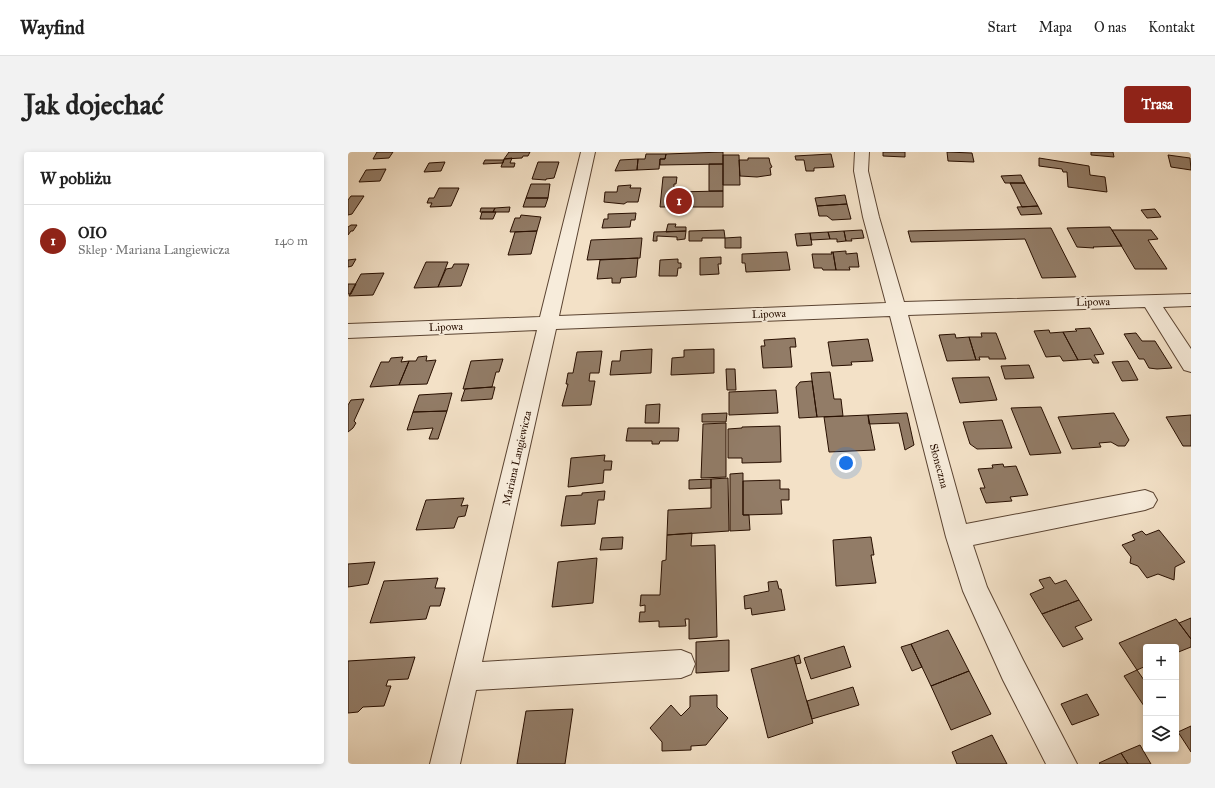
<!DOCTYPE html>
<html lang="pl">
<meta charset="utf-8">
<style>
:root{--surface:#fff;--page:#f2f2f2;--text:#222;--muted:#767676;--line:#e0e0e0;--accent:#8f2418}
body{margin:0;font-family:"IM FELL Great Primer",serif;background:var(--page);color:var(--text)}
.controls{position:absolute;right:12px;bottom:12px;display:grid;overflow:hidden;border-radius:4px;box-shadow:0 2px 6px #0003}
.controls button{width:36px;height:36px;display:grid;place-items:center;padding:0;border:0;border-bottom:1px solid var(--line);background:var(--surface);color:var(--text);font:20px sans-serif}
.you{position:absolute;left:498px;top:311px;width:14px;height:14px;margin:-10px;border:3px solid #fff;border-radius:50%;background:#1a73e8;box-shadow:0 0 0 6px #1a73e833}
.badge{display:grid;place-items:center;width:26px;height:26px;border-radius:50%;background:var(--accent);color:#fff;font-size:13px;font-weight:700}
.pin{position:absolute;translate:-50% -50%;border:2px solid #fff;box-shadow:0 1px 4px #0006}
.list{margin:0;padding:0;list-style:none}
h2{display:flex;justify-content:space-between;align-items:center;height:52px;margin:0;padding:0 16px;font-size:17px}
h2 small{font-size:13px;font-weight:400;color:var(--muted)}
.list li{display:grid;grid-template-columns:26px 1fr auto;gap:12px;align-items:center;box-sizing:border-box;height:72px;padding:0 16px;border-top:1px solid var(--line)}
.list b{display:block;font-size:15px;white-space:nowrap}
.list p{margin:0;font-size:13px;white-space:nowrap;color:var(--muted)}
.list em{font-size:13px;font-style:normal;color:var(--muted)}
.icon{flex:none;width:22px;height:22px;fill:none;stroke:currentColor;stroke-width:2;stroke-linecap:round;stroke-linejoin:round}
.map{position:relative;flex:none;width:843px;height:612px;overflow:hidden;border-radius:4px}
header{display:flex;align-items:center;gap:24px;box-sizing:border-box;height:56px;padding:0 20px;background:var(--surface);border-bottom:1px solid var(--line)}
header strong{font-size:19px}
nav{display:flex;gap:22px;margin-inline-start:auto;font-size:14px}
.intro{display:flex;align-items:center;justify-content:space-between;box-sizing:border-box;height:96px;padding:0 24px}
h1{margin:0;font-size:28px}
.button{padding:10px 18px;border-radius:4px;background:var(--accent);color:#fff;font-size:14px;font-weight:700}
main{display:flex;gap:24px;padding:0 24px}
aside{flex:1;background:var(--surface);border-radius:4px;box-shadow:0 2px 6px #0003}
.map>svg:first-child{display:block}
.building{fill:#927c67;stroke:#280f00}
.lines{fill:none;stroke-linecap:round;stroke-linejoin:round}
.minor-casing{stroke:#5b4432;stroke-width:2}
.minor{fill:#f7ecdb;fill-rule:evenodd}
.labels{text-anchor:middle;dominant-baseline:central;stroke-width:3.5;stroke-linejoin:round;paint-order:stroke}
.street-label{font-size:11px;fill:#280f00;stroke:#f7ecdb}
</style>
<header>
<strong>Wayfind</strong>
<nav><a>Start</a><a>Mapa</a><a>O nas</a><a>Kontakt</a></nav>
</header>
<div class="intro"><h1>Jak dojechać</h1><a class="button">Trasa</a></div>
<main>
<aside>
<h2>W pobliżu<small></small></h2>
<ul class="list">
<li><span class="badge">1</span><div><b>OIO</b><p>Sklep · Mariana Langiewicza</p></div><em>140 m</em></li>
</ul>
</aside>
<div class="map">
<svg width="843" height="612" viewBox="0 0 843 612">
<rect width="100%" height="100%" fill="#f3e1c7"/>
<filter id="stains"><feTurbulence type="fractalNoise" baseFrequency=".005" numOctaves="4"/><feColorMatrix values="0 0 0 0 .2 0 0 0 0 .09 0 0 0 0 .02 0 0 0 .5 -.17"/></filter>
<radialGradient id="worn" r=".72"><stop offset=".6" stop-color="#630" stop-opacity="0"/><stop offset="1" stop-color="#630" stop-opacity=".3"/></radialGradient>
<path class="building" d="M 29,0 L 45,0 L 41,6 L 25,7 Z
M 161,0 L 182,0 L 180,4 L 175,4 L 174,6 L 156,7 Z
M 375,0 L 375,12 L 312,13 L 312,7 L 317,7 L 318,2 Z
M 535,0 L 557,0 L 557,5 L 535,4 Z
M 599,0 L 624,1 L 626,10 L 600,9 Z
M 743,0 L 765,0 L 766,5 L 743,3 Z
M 298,2 L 318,2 L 317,7 L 312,7 L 311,17 L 289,18 L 290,7 L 297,7 Z
M 483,2 L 486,15 L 466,16 L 466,19 L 458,19 L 456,8 L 448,8 L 447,4 Z
M 375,3 L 391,3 L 392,33 L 375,33 Z
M 820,3 L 842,6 L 843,18 L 823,15 Z
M 164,6 L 162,11 L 167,11 L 166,15 L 153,15 L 156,7 Z
M 400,6 L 421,6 L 422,11 L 424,15 L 422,16 L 423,23 L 409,25 L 392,24 L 391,8 L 400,8 Z
M 691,6 L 741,14 L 742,23 L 757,25 L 759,40 L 720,35 L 719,20 L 715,20 L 714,17 L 691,14 Z
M 290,7 L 289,18 L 267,19 L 272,8 Z
M 137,8 L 156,8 L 155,11 L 135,12 Z
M 97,10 L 93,19 L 76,20 L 81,11 Z
M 190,10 L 211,10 L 206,26 L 198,27 L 198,28 L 184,27 Z
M 361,12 L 375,12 L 375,39 L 361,39 Z
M 38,17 L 32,29 L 11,30 L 18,18 Z
M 673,23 L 677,31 L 657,31 L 653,24 Z
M 315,25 L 329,25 L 328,32 L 326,32 L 326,40 L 375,39 L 375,55 L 312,55 Z
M 662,31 L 677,31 L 690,54 L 674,55 Z
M 183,32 L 202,32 L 200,46 L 178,46 Z
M 283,33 L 282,36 L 293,36 L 290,50 L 279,50 L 276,52 L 256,50 L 257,40 L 269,40 L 270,34 Z
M 91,36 L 111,36 L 103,54 L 82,55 L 84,51 L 79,51 L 81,46 L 86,46 Z
M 497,43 L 499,52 L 469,54 L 467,46 Z
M 3,44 L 16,44 L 4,62 L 0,63 L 0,48 Z
M 178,46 L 200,46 L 197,55 L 175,55 Z
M 499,52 L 503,67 L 484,68 L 479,64 L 471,64 L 469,54 Z
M 690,54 L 694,62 L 673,63 L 669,55 Z
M 162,55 L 161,60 L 145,60 L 147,56 Z
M 133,56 L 147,56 L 145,60 L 132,60 Z
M 807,57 L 813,65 L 799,66 L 793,58 Z
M 134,60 L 148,60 L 145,67 L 132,67 Z
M 288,61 L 287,68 L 283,68 L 282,75 L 254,76 L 256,67 L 260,67 L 260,62 Z
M 173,63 L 193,65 L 189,79 L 162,80 L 167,66 L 172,66 Z
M 320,72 L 328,72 L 327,75 L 338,75 L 338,79 L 318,80 Z
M 3,73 L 9,73 L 5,79 L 3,79 L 0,83 L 0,75 Z
M 762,75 L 774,94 L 745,95 L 746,96 L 729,95 L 719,76 Z
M 703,76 L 728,125 L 694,126 L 677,87 L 563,90 L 560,79 Z
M 376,78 L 377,86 L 354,86 L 354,89 L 341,89 L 341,79 Z
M 514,78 L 516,86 L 503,87 L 504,89 L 498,89 L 496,79 Z
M 764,78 L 803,78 L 810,87 L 800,88 L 819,117 L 787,117 Z
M 189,79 L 183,102 L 160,103 L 167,80 Z
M 338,79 L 337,87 L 329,88 L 329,85 L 309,84 L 309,89 L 305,89 L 306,80 Z
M 496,79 L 498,89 L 489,90 L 489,87 L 482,87 L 480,80 Z
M 480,80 L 482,87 L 463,88 L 462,81 Z
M 462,81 L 464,93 L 449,94 L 447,82 Z
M 393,85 L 393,96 L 377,96 L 377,86 Z
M 294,86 L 292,106 L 239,108 L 243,88 Z
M 498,99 L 498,102 L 509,101 L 511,115 L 501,115 L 502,118 L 488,118 L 485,100 Z
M 439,100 L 442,118 L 398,120 L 397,111 L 394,111 L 394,102 Z
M 483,100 L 485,100 L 488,118 L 475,118 L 474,116 L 466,116 L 464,102 L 484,102 Z
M 373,105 L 373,112 L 370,112 L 371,122 L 352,123 L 352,106 Z
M 290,106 L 288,125 L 273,126 L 272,131 L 264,131 L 264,126 L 249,127 L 252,108 Z
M 8,107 L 4,114 L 0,115 L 0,108 Z
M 330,107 L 330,111 L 333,111 L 333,116 L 330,116 L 329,124 L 311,124 L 312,108 Z
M 78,110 L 100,110 L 90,135 L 66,136 Z
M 106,112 L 121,112 L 113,134 L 90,135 L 98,117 L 104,116 Z
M 36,121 L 25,143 L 1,144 L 13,122 Z
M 0,132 L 8,132 L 3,142 L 0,142 Z
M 742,176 L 756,202 L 746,203 L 751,211 L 745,211 L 743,207 L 730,208 L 715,180 L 729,179 L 727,177 Z
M 701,178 L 702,181 L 715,180 L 730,208 L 715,209 L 712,204 L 698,205 L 686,179 Z
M 633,181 L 648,181 L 658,207 L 641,207 L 641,205 L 631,205 L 632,208 L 628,208 L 621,185 L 634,185 Z
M 788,181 L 794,189 L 807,189 L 824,216 L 809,217 L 801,216 L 796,207 L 791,207 L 776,182 Z
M 607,182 L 608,186 L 621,185 L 628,208 L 599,209 L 591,183 Z
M 447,186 L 448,195 L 442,195 L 444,215 L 415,216 L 413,194 L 417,194 L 416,188 Z
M 520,187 L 525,209 L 503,210 L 504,213 L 484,214 L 480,190 Z
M 304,197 L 303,221 L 262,223 L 264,209 L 272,209 L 273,199 Z
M 366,197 L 366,221 L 323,223 L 324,206 L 336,205 L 336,198 Z
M 254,199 L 251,221 L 242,221 L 241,229 L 247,229 L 243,253 L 214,254 L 220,232 L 218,232 L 220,221 L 225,221 L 229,200 Z
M 79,204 L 78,209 L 88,208 L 79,232 L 51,233 L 61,209 L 68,209 L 70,205 Z
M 55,205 L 53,210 L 61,209 L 51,233 L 22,235 L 33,210 L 41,210 L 43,206 Z
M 155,207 L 151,220 L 148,220 L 144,235 L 115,237 L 123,209 Z
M 780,209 L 790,228 L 774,229 L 764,210 Z
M 681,213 L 686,226 L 657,227 L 653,214 Z
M 378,217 L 387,217 L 388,238 L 379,238 Z
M 482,220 L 486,247 L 493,247 L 495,264 L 469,265 L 463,221 Z
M 641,225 L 649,248 L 612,251 L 604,226 Z
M 464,229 L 469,265 L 451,266 L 448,235 L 452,230 Z
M 144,235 L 147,235 L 144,247 L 113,249 L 117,237 Z
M 428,238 L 430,261 L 381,263 L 381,240 Z
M 104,241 L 99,259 L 65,260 L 71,243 Z
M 16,247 L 6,269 L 8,271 L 5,276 L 0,280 L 0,253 L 3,248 Z
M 312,252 L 311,271 L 297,271 L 298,253 Z
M 693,255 L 713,301 L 682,303 L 663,256 Z
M 99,259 L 90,287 L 81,287 L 85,276 L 59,278 L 65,260 Z
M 379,261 L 378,270 L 354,270 L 354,262 Z
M 559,261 L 566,293 L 557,298 L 551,271 L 521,272 L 520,263 Z
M 766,261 L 781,288 L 777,294 L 770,294 L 763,290 L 751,291 L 753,295 L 724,297 L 710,265 Z
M 520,263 L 527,298 L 481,300 L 476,265 Z
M 843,263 L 843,294 L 835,294 L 818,265 Z
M 654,268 L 664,296 L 629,297 L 622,292 L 615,270 Z
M 378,271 L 378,325 L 353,326 L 355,272 Z
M 432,274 L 433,310 L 394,311 L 394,306 L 380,306 L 380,277 L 394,276 L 394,275 Z
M 280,276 L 331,276 L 330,289 L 312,289 L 311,292 L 304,292 L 304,289 L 278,289 Z
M 257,303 L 256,309 L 264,309 L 263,318 L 256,318 L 255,331 L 220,335 L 223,306 Z
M 655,312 L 656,315 L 668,314 L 680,343 L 662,345 L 664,349 L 638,351 L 632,336 L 637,336 L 630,317 L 645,316 L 644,313 Z
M 395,321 L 395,363 L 401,363 L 402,378 L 382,379 L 382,322 Z
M 380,326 L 381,379 L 319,383 L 320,358 L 363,356 L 363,327 Z
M 363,327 L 363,336 L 341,337 L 341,328 Z
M 432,328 L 432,337 L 441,337 L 441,348 L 433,348 L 434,362 L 395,363 L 395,329 Z
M 257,339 L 256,348 L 250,348 L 247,372 L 213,374 L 218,344 L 234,343 L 234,341 Z
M 116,346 L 113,354 L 120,353 L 117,364 L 110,365 L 106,376 L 68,378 L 78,348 Z
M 811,378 L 837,410 L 827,415 L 826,428 L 810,422 L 799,426 L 790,414 L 782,411 L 783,405 L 774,393 L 787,388 L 784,383 L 794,379 L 798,383 Z
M 344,381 L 343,394 L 367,393 L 369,485 L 341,487 L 341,467 L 337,467 L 338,474 L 311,475 L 311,469 L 291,470 L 292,460 L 297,460 L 297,453 L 292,454 L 293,443 L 312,443 L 314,409 L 318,408 L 319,383 Z
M 275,385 L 274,397 L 252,398 L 254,386 Z
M 523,385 L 526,403 L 523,403 L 528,431 L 488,434 L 485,388 Z
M 249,406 L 245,451 L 204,455 L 210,410 Z
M 27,410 L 20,432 L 0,435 L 0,412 Z
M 702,425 L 707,432 L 718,428 L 731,448 L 694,462 L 682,442 L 696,436 L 691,428 Z
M 90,426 L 87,436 L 97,436 L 92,454 L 82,454 L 78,467 L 22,471 L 36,429 Z
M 429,429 L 431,437 L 433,437 L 437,458 L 404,463 L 403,456 L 397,457 L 396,444 L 421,439 L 420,430 Z
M 731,448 L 744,468 L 727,475 L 735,487 L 715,495 L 694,462 Z
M 843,466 L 843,487 L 831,471 Z
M 828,467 L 843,487 L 843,495 L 828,501 L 828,495 L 798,495 L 798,514 L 789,518 L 771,491 Z
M 600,478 L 621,519 L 583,534 L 563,492 Z
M 381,488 L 381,519 L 348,521 L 348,490 Z
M 563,492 L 574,515 L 564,519 L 553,495 Z
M 496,494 L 503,515 L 463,527 L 456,506 Z
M 451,503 L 453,511 L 448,512 L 446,505 Z
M 67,505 L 60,527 L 40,528 L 38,534 L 43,534 L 36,554 L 15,555 L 10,560 L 0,561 L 0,509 Z
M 446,505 L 465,571 L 420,586 L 403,517 Z
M 789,518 L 798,531 L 798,557 L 776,524 Z
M 621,519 L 643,562 L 603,578 L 583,534 Z
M 505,535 L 511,553 L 464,567 L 459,549 Z
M 739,542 L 751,563 L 724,573 L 713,552 Z
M 369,543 L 369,555 L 380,566 L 358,593 L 343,594 L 343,598 L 314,599 L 314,590 L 302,576 L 323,553 L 333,564 L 342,555 L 342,544 Z
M 225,557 L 217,612 L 169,612 L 178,559 Z
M 843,574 L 843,600 L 830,580 Z
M 644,583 L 659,612 L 609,612 L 604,600 Z
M 792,593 L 803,612 L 780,612 L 773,601 Z
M 773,601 L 780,612 L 752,612 L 751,611 Z"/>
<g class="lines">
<defs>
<path id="minor" d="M 233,0 L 247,0 L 211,164 L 538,151 L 515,65 L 506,19 L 507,0 L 521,0 L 520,19 L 531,65 L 556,150 L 843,142 L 843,154 L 815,155 L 843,197 L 843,220 L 836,218 L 797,155 L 560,163 L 618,372 L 797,338 L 805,341 L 809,348 L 805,355 L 797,358 L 625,393 L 639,435 L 675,508 L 729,612 L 698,612 L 655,528 L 615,439 L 598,385 L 542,164 L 208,177 L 134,510 L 333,498 L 343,502 L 347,512 L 343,522 L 333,526 L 128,538 L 112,612 L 82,612 L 189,178 L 0,186 L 0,172 L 192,165 Z"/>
</defs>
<use href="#minor" class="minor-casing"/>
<use href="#minor" class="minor"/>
</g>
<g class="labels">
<g class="street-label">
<text transform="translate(745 150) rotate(-1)">Lipowa</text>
<text transform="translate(421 162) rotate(-2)">Lipowa</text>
<text transform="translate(98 175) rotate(-2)">Lipowa</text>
<text transform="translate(169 306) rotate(-77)">Mariana Langiewicza</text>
<text transform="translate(591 314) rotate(75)">Słoneczna</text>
</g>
</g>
<rect width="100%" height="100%" filter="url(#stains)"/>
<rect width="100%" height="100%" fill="url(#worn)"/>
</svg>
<div class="controls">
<button>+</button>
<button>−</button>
<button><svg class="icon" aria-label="layers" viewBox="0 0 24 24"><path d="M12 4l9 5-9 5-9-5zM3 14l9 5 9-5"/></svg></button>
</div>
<div class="you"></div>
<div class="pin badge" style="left:331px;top:49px">1</div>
</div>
</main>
